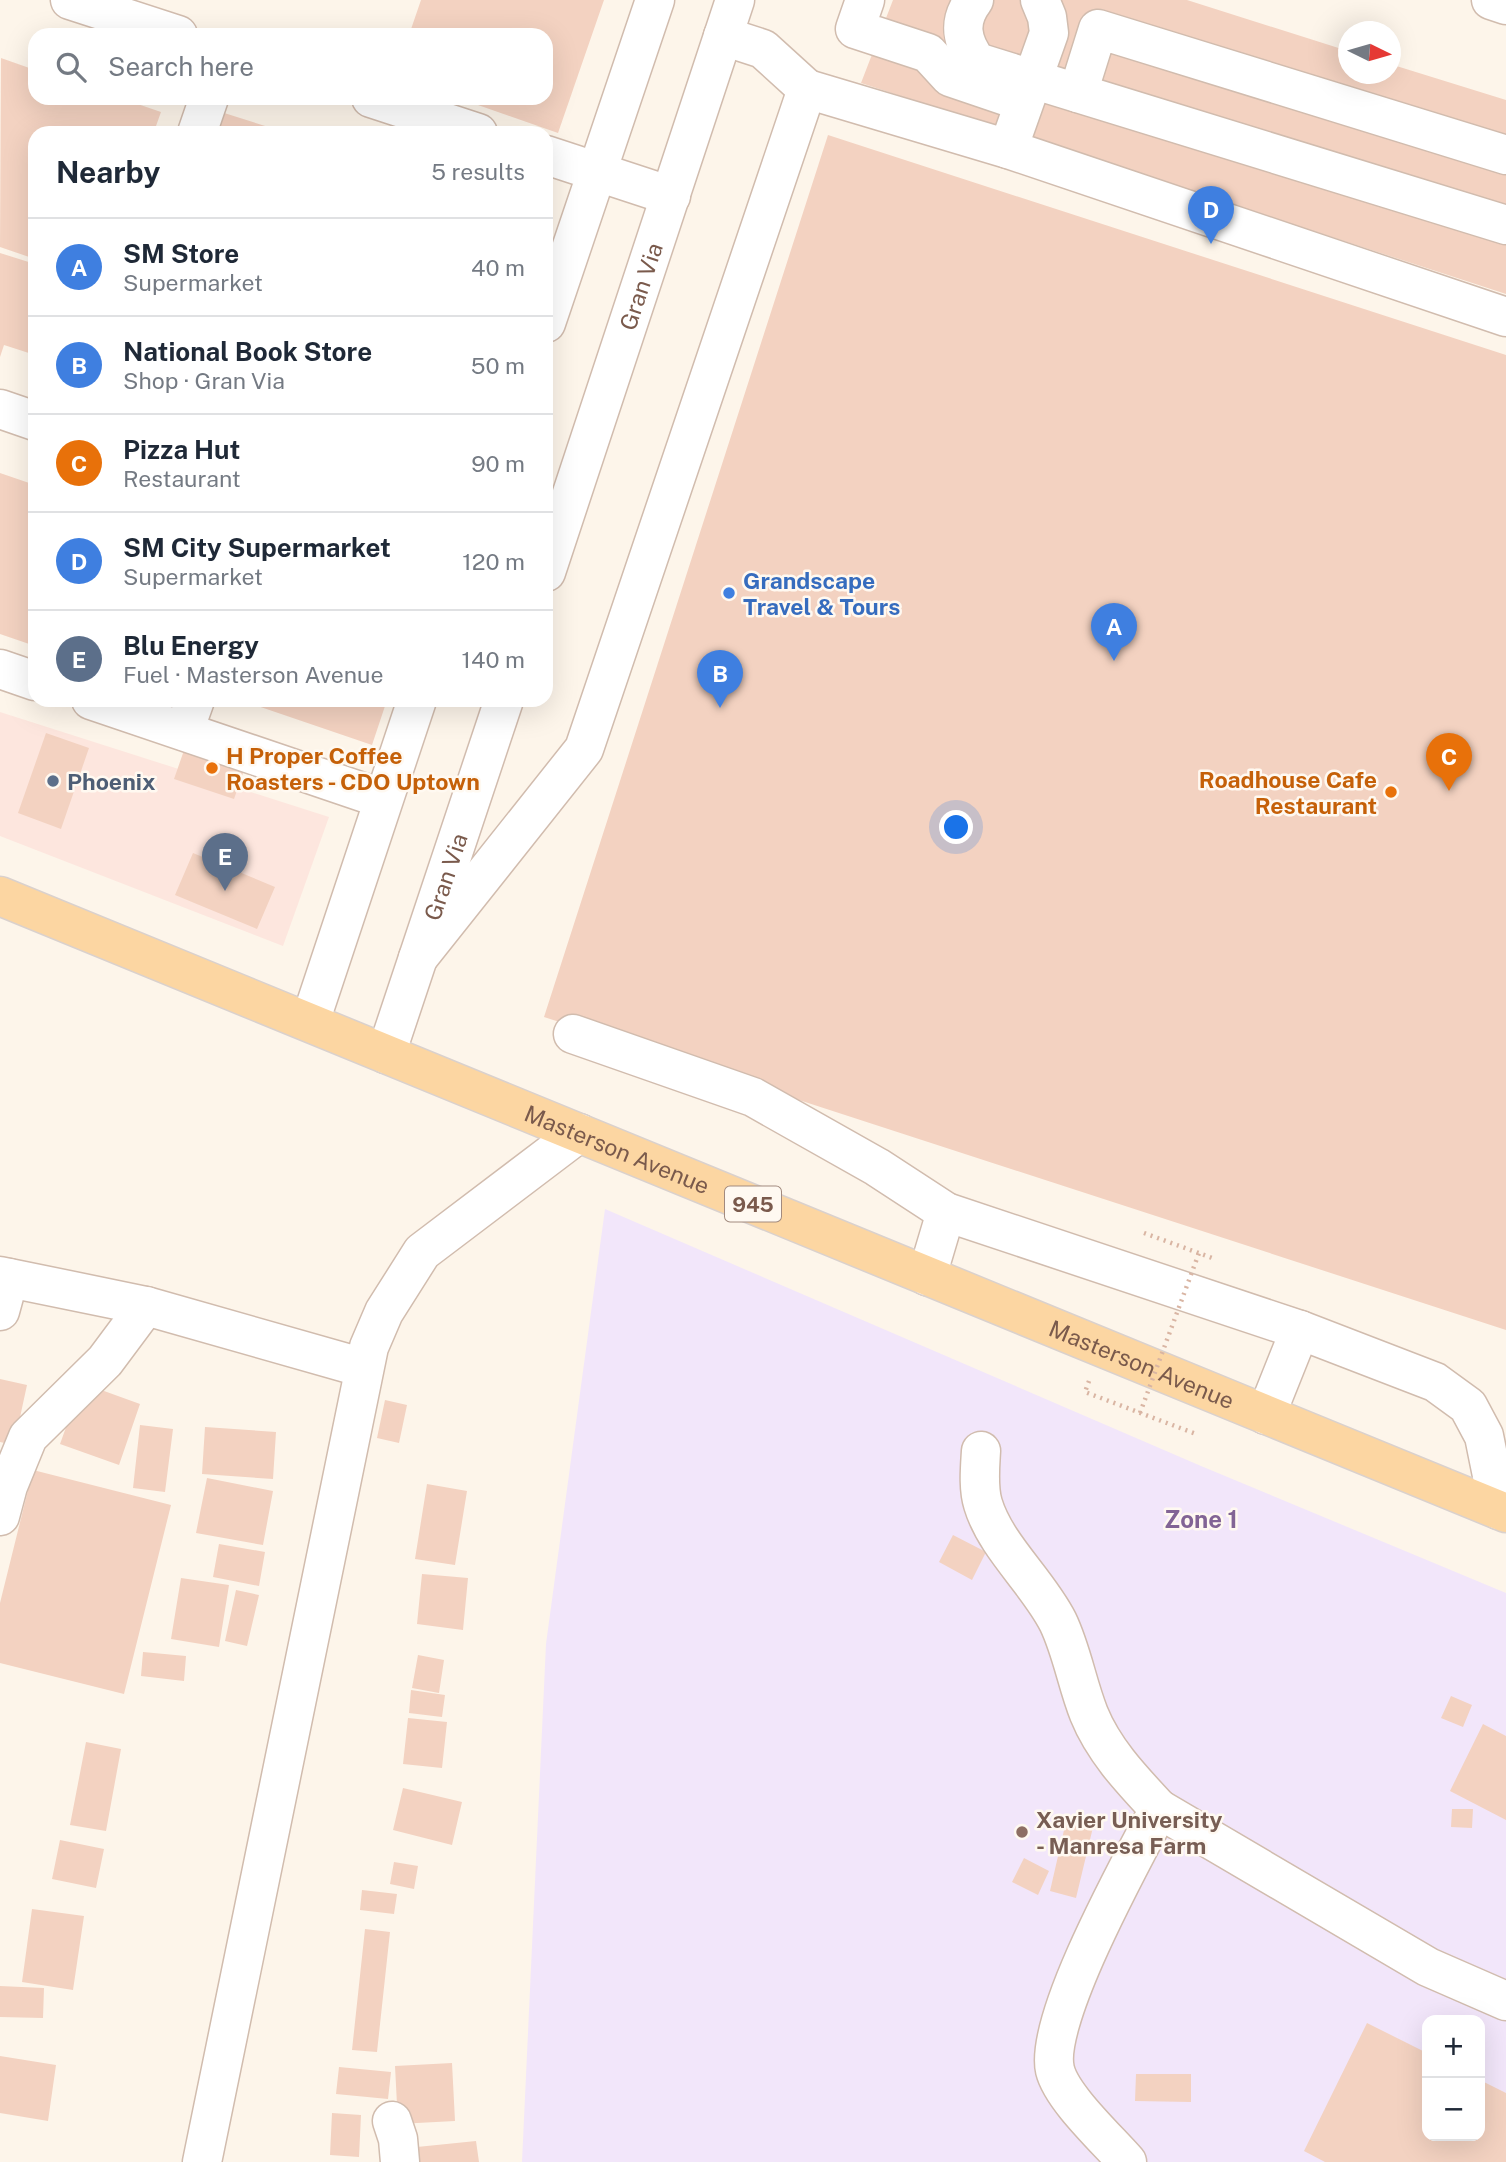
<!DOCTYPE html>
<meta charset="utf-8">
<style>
:root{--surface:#fff;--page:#f2f2f3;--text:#1f2937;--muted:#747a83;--line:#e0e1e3;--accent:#d93025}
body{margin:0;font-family:"Public Sans",sans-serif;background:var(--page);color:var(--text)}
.controls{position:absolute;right:21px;bottom:21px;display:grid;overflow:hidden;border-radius:14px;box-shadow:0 7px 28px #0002}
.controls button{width:63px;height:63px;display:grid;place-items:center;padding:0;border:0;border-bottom:2px solid var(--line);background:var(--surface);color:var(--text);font:35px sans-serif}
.compass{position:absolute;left:1338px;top:21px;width:63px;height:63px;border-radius:50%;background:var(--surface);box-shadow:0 7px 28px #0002;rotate:95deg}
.you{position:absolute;left:957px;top:828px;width:24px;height:24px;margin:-18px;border:5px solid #fff;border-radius:50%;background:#1a73e8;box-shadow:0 0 0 10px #1a73e833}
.badge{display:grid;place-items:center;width:46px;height:46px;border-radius:50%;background:var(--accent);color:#fff;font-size:23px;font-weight:700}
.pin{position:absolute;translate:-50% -58px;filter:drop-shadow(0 2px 4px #0008)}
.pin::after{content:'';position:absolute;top:37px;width:24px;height:21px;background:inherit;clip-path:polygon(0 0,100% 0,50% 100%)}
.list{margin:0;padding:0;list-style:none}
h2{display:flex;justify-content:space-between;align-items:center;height:91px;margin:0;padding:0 28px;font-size:30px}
h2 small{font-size:23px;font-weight:400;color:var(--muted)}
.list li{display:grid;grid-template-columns:46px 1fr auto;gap:21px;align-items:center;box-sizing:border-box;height:98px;padding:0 28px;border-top:2px solid var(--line)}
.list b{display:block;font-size:26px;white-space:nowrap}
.list p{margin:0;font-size:23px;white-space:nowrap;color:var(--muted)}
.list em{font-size:23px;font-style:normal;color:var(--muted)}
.icon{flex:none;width:38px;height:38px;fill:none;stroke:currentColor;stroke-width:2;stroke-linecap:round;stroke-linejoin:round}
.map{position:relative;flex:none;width:1506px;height:2162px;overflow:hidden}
.search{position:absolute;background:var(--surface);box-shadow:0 7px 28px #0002;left:28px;top:28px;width:525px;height:77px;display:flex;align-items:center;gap:18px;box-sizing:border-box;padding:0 24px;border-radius:21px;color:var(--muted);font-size:26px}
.panel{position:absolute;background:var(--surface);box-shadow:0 7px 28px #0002;left:28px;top:126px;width:525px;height:581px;border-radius:21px}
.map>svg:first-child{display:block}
.commercial{fill:#fde6de}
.education{fill:#f2e6fa;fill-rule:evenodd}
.building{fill:#f3d2c1}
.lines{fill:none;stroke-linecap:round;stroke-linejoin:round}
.minor-casing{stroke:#d1bcae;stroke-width:41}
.major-casing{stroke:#dad1cd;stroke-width:41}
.path{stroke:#d9b5a3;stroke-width:4.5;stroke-dasharray:2 5;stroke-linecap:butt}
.minor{stroke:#fff;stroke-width:38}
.major{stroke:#fcd6a2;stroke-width:38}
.path-bridge{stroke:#d9b5a3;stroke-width:4.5;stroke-dasharray:2 5;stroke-linecap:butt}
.shop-dot{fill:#3f7fe0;stroke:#fff9f1;stroke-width:2.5}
.food-dot{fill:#e8710a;stroke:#fff9f1;stroke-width:2.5}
.service-dot{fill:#5c6f8a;stroke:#fff9f1;stroke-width:2.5}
.education-dot{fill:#8d6e63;stroke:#fff9f1;stroke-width:2.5}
.labels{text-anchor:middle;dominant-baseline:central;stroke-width:5;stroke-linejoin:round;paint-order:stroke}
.shield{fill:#fff9f1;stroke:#a28a7e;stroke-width:2}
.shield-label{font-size:21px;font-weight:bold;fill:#7a5a4c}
.street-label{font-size:23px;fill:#7a5a4c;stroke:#fff9f1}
.shop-label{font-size:23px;font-weight:bold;fill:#366cbe;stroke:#fff9f1;text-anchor:start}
.food-label{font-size:23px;font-weight:bold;fill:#c56008;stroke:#fff9f1;text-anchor:start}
.service-label{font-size:23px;font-weight:bold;fill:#4e5e75;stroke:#fff9f1;text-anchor:start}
.education-label{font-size:23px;font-weight:bold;fill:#785e54;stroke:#fff9f1;text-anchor:start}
.neighbourhood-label{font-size:24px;font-weight:bold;fill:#826495;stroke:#fff9f1}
</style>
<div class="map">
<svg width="1506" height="2162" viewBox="0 0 1506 2162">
<rect width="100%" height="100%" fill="#fdf5ea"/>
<path class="commercial" d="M 0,712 L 329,817 L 283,946 L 0,836 Z"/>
<path class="education" d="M 605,1209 L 1201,1466 L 1506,1593 L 1506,2162 L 522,2162 L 546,1644 ZM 1427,2020 L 1480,2020 L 1480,2136 L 1427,2136 Z"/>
<path class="building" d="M 421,0 L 604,0 L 558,133 L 458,98 L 546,98 L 546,35 L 409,35 Z
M 893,0 L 1187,0 L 1348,51 L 1348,74 L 1390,74 L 1390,64 L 1506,100 L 1506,294 L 861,83 Z
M 1,58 L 35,70 L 35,98 L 120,98 L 161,112 L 156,126 L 177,132 L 35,133 L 35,259 L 0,247 Z
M 221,112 L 284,132 L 284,133 L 214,133 Z
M 828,135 L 1506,355 L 1506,1330 L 544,1017 Z
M 0,253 L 35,264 L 35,355 L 4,345 L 0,357 Z
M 0,473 L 35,485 L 35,646 L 0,634 Z
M 240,700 L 387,700 L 372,745 Z
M 46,733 L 89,748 L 61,829 L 18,813 Z
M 189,736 L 249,756 L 234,799 L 174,779 Z
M 193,853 L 275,887 L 257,929 L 175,895 Z
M 0,1379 L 27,1385 L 14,1445 L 0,1442 Z
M 82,1383 L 140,1404 L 119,1465 L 60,1444 Z
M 385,1400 L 407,1405 L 399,1443 L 377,1438 Z
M 140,1425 L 173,1429 L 165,1492 L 133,1488 Z
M 205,1427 L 276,1432 L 273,1479 L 202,1474 Z
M 33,1470 L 171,1505 L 124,1694 L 0,1663 L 0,1603 Z
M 207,1478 L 273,1491 L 263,1545 L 196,1533 Z
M 427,1484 L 467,1491 L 455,1565 L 415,1559 Z
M 953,1535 L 986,1552 L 972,1580 L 939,1562 Z
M 219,1544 L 265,1552 L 259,1586 L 213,1577 Z
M 422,1574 L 468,1578 L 463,1630 L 417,1624 Z
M 181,1578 L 229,1585 L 219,1647 L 171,1639 Z
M 236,1590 L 259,1595 L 247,1646 L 225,1641 Z
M 143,1652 L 186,1656 L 184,1681 L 141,1676 Z
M 418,1655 L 444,1660 L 439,1693 L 412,1688 Z
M 411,1690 L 445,1695 L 442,1717 L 409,1713 Z
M 1451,1696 L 1472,1705 L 1463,1727 L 1441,1718 Z
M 408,1718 L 447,1722 L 442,1768 L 403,1764 Z
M 1483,1724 L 1506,1736 L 1506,1820 L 1450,1791 Z
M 86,1742 L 121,1749 L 106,1831 L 70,1825 Z
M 403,1788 L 462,1802 L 452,1845 L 393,1830 Z
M 1452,1809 L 1473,1809 L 1472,1828 L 1451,1827 Z
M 1067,1817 L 1094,1823 L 1076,1898 L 1050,1891 Z
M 60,1840 L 104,1849 L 96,1888 L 52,1879 Z
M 1024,1858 L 1049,1871 L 1038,1895 L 1012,1882 Z
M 394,1862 L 418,1866 L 414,1889 L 390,1884 Z
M 362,1890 L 397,1894 L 394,1914 L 360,1910 Z
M 32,1909 L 84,1916 L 73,1990 L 22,1982 Z
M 365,1929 L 390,1932 L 377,2052 L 352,2050 Z
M 0,1986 L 44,1988 L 43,2018 L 0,2017 Z
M 1367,2023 L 1427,2053 L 1427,2136 L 1480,2136 L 1480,2080 L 1506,2093 L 1506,2162 L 1325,2162 L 1304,2151 Z
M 0,2056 L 56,2065 L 48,2121 L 0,2113 Z
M 452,2063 L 455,2121 L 398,2124 L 395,2066 Z
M 339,2067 L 391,2072 L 388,2099 L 336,2094 Z
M 1136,2074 L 1191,2074 L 1191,2102 L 1135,2101 Z
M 332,2113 L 361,2115 L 359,2157 L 330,2155 Z
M 476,2141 L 479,2162 L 419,2162 L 417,2147 Z"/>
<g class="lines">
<defs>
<g id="minor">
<path d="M 70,0 L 178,35"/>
<path d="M 865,0 L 855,29 L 928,53 L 950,77 L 1006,96"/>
<path d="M 974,0 C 958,21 961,41 977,62 L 1506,225"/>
<path d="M 1491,0 L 1506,5"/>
<path d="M 723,36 L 763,49 L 807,89"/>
<path d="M 1078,93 L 1098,29 L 1506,155"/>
<path d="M 371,98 L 478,133"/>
<path d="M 197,133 L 209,98"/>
<path d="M 1008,149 L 1049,33 L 1047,17 L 1040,0"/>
<path d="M 546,155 L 671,196"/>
<path d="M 546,323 L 655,0"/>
<path d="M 0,409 L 35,421"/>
<path id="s1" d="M 546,572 L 735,0"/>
<path d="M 0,669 L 35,681"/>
<path d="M 91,700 L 383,799"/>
<path d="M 184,731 L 195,700"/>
<path d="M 418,958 L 584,749 L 807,89 L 1008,149 L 1506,317"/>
<path d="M 310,1022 L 417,700"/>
<path d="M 573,1034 L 753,1097 L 877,1167 L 946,1212 L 1300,1330 L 1435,1382 L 1468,1406 L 1484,1436 L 1499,1510"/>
<path id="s2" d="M 386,1054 L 504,700"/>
<path d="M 0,1276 L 146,1306 L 364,1368"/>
<path d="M 927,1276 L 946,1212"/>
<path d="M 0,1311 L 9,1278"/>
<path d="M 1266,1415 L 1300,1330"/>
<path d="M 981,1451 C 980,1468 978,1488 983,1504 C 996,1547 1038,1582 1058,1622 C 1072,1651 1077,1684 1089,1714 C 1104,1751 1132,1780 1159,1809 C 1133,1859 1043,2020 1055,2070 C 1062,2098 1107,2139 1127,2162"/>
<path d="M 0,1516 L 8,1486 L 28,1437 L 105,1361 L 146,1306"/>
<path d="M 1159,1809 L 1428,1967 L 1506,2001"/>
<path d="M 392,2121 L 398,2139 L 400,2162"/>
<path d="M 202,2162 L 369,1347 L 384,1312 L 422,1252 L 579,1133"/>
</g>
<g id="major">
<path id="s3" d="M 0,896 L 1506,1513"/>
</g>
</defs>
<use href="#minor" class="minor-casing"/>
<use href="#major" class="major-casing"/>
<path class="path" d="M 1144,1233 L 1215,1259
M 1089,1381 L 1085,1392 L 1196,1434"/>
<use href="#minor" class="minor"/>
<use href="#major" class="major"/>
<path class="path-bridge" d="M 1140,1413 L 1199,1253"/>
</g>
<circle class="shop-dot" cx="729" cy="593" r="7"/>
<g class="food-dot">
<circle cx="212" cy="768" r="7"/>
<circle cx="1391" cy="792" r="7"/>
</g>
<circle class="service-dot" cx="53" cy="781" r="7"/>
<circle class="education-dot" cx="1022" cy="1832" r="7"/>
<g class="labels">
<rect class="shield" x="725" y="1186.5" width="56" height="35" rx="5"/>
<g class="shield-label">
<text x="753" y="1204">945</text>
</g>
<g class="street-label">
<text stroke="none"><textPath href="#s1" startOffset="301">Gran Via</textPath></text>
<text stroke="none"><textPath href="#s2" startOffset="187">Gran Via</textPath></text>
<text stroke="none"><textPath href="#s3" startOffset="667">Masterson Avenue</textPath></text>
<text stroke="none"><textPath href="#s3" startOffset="1234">Masterson Avenue</textPath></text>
</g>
<g class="shop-label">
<text x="743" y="580">Grandscape<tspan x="743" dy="26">Travel &amp; Tours</tspan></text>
</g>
<g class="food-label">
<text x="226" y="755">H Proper Coffee<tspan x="226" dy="26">Roasters - CDO Uptown</tspan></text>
<text x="1377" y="779" text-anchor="end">Roadhouse Cafe<tspan x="1377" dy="26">Restaurant</tspan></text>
</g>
<g class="service-label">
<text x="67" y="781">Phoenix</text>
</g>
<g class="education-label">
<text x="1036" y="1819">Xavier University<tspan x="1036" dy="26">- Manresa Farm</tspan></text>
</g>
<g class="neighbourhood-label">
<text x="1201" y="1519">Zone 1</text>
</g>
</g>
</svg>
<div class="controls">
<button>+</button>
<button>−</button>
</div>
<svg class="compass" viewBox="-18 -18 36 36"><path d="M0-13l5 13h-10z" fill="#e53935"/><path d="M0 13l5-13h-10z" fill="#747a83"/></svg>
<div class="you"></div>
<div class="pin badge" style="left:1114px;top:661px;background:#3f7fe0">A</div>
<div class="pin badge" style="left:720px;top:708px;background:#3f7fe0">B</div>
<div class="pin badge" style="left:1449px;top:791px;background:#e8710a">C</div>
<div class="pin badge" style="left:1211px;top:244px;background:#3f7fe0">D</div>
<div class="pin badge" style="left:225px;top:891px;background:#5c6f8a">E</div>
<div class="search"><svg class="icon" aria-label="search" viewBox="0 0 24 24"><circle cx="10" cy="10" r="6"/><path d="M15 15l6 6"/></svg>Search here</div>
<section class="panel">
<h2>Nearby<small>5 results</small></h2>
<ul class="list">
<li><span class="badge" style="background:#3f7fe0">A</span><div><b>SM Store</b><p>Supermarket</p></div><em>40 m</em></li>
<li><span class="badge" style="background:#3f7fe0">B</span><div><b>National Book Store</b><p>Shop · Gran Via</p></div><em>50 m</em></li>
<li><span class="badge" style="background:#e8710a">C</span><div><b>Pizza Hut</b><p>Restaurant</p></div><em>90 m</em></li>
<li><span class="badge" style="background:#3f7fe0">D</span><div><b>SM City Supermarket</b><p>Supermarket</p></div><em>120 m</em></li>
<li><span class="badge" style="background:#5c6f8a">E</span><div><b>Blu Energy</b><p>Fuel · Masterson Avenue</p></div><em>140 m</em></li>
</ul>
</section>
</div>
